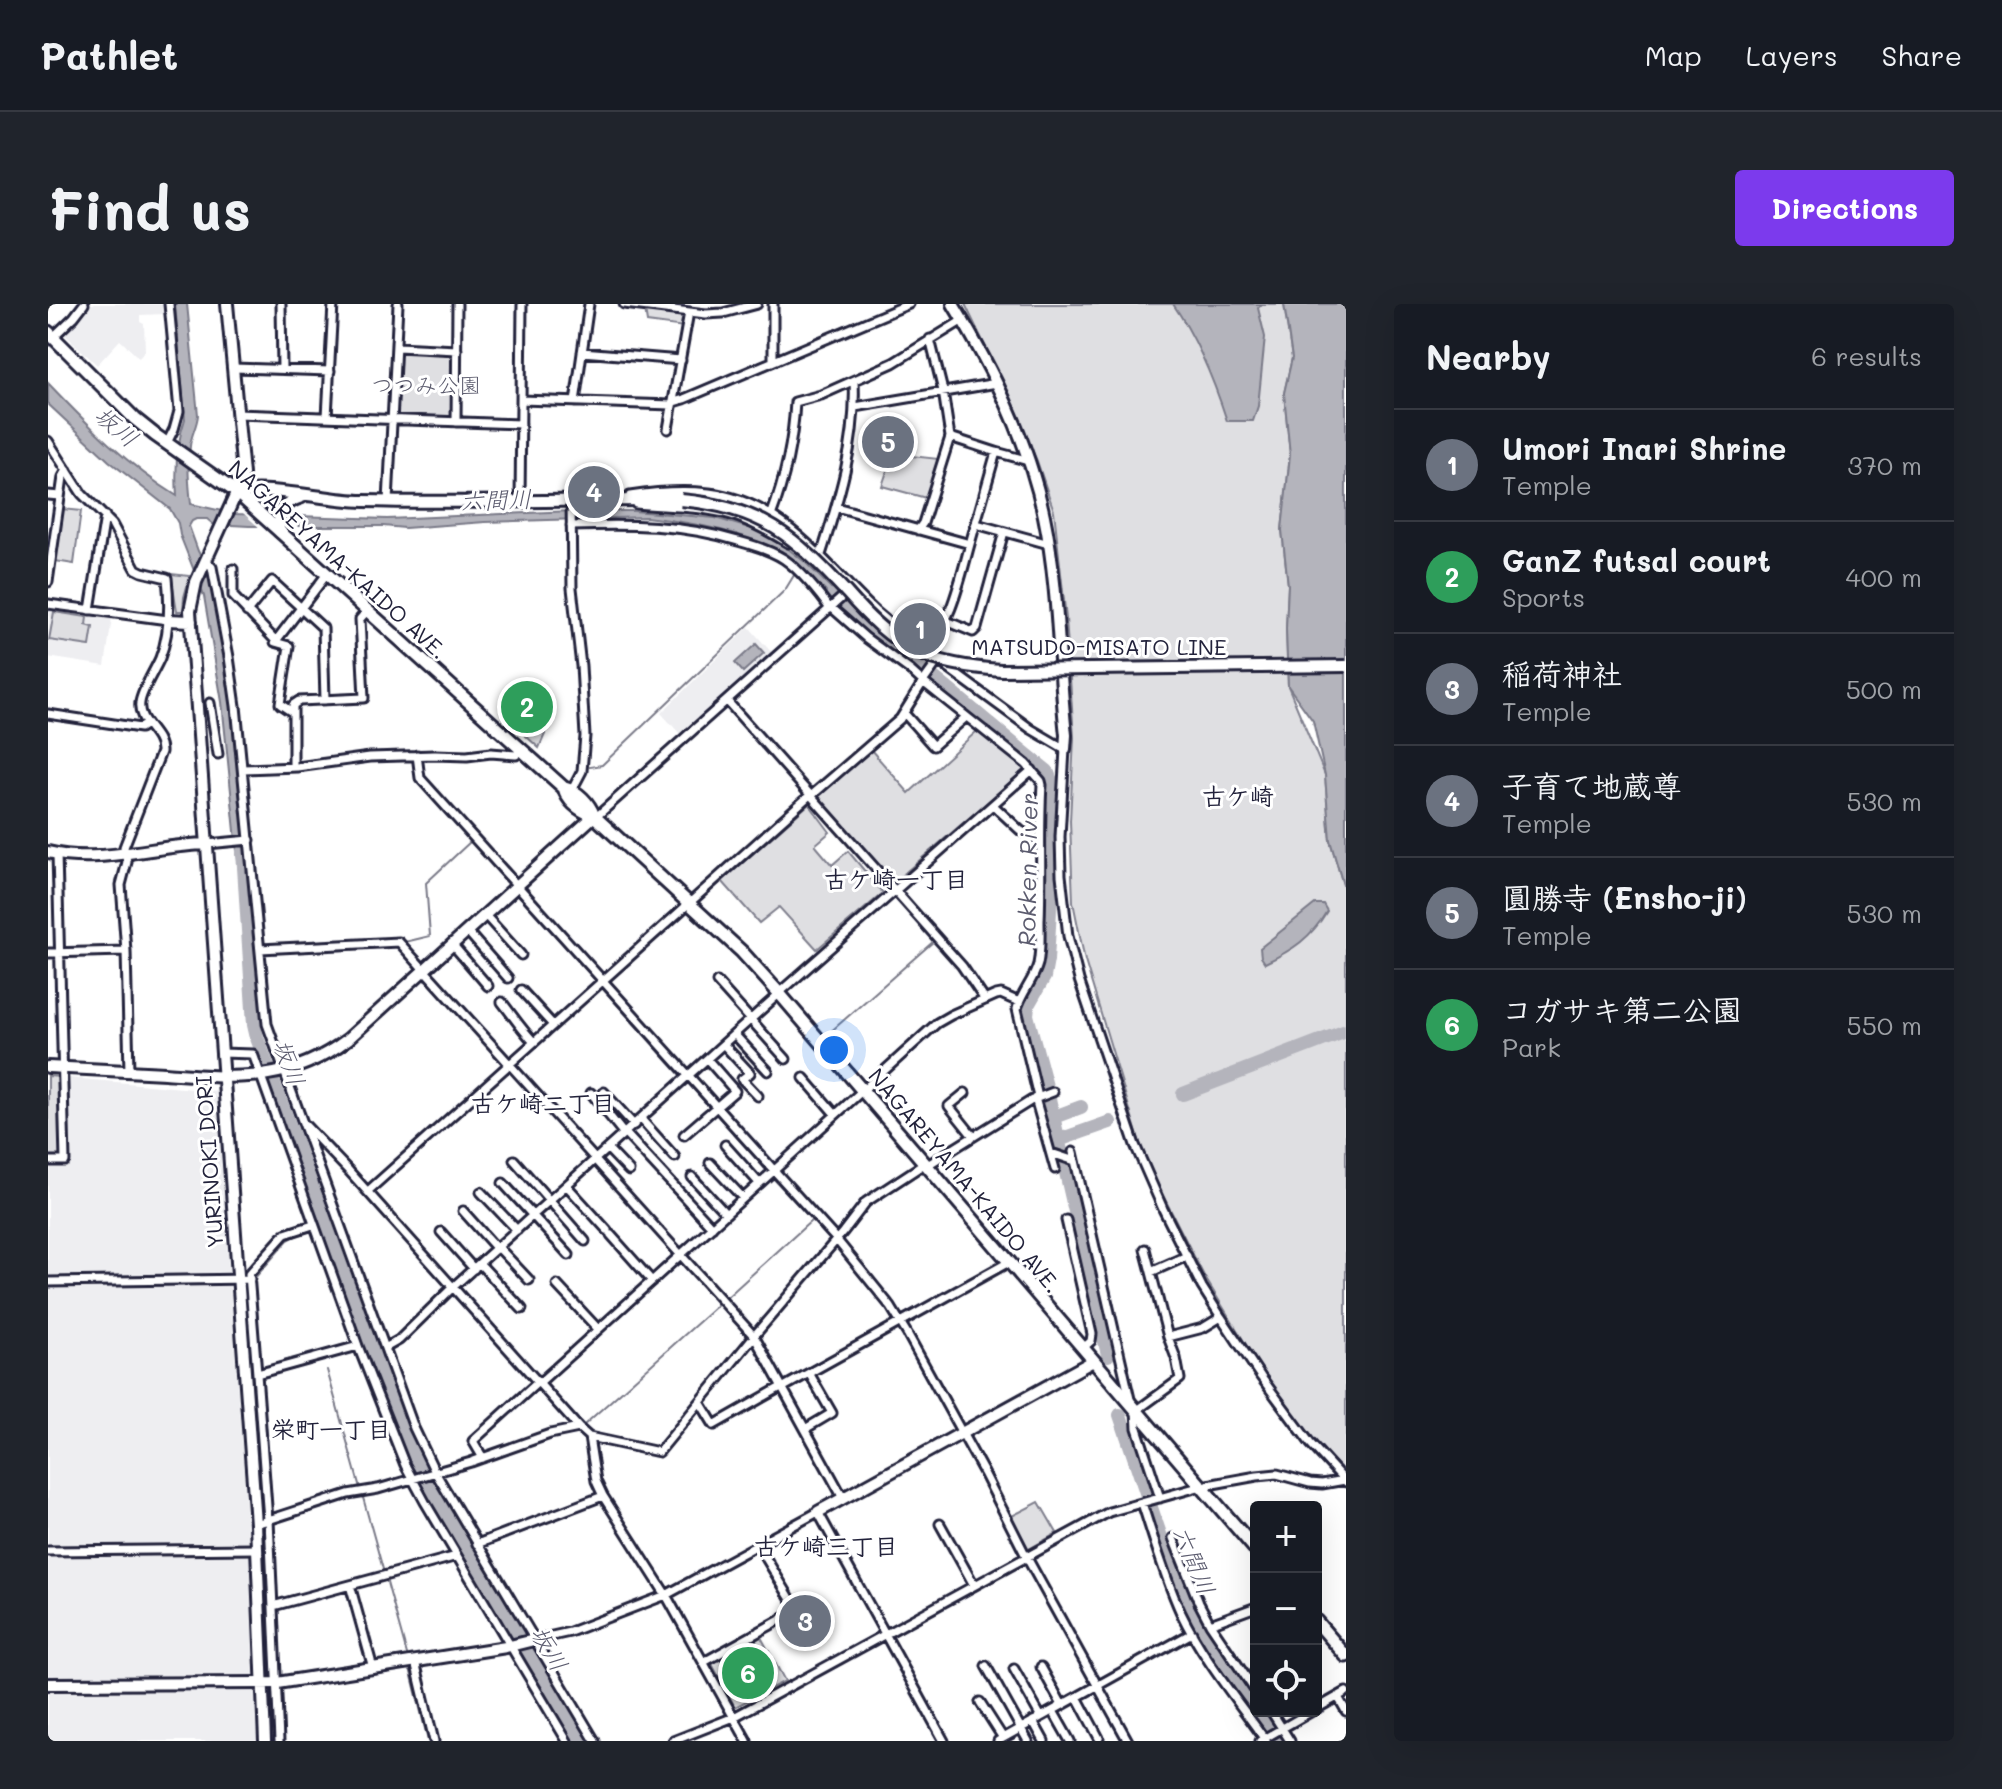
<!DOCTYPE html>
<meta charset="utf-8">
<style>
:root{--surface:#171b24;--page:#20242c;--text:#f1f3f6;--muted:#9ea1a6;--line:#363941;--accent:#7c3aed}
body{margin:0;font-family:Mali,"Klee One",sans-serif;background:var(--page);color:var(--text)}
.controls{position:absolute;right:24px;bottom:24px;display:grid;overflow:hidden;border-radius:8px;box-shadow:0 8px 32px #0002}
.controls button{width:72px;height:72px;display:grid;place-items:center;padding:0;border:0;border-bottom:2px solid var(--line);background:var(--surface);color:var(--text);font:40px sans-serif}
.you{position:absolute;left:786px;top:746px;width:28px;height:28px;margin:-20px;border:6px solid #fff;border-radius:50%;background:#1a73e8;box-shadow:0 0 0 12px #1a73e833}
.badge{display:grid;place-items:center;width:52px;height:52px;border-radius:50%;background:var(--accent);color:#fff;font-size:26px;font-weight:700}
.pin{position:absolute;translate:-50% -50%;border:4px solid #fff;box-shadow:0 2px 8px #0006}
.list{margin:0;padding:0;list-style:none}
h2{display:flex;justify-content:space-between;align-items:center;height:104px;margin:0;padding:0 32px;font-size:34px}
h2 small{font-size:26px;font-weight:400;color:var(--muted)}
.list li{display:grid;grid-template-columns:52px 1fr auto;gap:24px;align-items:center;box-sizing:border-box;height:112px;padding:0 32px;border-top:2px solid var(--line)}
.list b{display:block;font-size:30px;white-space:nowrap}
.list p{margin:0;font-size:26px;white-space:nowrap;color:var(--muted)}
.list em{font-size:26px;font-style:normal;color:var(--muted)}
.icon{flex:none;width:44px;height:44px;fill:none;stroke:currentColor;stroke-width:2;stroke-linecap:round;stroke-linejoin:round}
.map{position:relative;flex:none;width:1298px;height:1437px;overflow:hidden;border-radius:8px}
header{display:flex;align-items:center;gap:48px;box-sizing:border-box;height:112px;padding:0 40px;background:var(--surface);border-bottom:2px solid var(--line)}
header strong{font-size:38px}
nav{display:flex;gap:44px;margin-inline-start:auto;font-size:28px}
.intro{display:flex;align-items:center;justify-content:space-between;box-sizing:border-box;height:192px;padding:0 48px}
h1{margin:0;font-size:56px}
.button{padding:20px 36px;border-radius:8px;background:var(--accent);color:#fff;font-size:28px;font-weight:700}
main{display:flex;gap:48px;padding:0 48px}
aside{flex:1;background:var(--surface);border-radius:8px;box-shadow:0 8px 32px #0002}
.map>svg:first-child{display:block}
.built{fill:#eeeef1}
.green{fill:#dfdfe2;stroke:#80808e;stroke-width:2}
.water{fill:#b4b4bc;stroke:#7a7a88;stroke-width:2}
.pier{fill:#fff}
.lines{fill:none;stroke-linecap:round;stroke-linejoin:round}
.stream{stroke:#7a7a88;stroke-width:2}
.river{stroke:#b4b4bc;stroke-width:14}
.street-casing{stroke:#22223b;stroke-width:13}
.secondary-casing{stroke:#22223b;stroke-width:16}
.primary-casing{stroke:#22223b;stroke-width:17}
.street{stroke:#fff;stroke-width:7}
.secondary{stroke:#fff;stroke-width:10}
.primary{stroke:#fff;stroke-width:11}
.secondary-bridge-casing{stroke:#22223b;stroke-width:16;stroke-linecap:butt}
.secondary-bridge{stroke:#fff;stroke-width:10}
.labels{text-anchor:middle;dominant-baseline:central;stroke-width:6;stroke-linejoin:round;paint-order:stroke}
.park-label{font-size:22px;fill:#5b5b6d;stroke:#fff}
.street-label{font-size:22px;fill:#22223b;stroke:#fff}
.water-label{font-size:24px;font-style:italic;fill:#5c5c6f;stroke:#fff}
.neighbourhood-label{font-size:24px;font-weight:bold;fill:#22223b;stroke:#fff}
</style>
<header>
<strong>Pathlet</strong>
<nav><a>Map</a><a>Layers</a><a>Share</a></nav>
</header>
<div class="intro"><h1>Find us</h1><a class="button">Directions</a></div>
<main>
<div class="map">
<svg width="1298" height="1437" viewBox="0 0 1298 1437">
<rect width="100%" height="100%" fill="#fff"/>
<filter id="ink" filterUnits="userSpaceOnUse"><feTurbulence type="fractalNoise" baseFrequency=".0125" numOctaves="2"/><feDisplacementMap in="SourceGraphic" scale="16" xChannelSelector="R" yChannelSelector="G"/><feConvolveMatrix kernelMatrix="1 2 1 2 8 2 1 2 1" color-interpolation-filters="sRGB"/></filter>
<g filter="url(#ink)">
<path class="built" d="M 41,0 L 117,0 L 117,10 L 92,11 L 92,18 L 96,20 L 97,47 L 91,54 L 72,36 L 49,61 L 15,29 L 37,10 Z
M 1,304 L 64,314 L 57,362 L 0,353 Z
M 701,323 L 725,350 L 633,431 L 613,409 Z
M 0,772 L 168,787 L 201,1236 L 211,1437 L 0,1437 Z"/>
<path class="green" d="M 917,0 L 1236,0 L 1244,54 L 1236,89 L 1242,151 L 1234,226 L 1240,281 L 1238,325 L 1240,382 L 1277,471 L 1282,536 L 1298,591 L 1298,1171 L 1254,1121 L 1213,1065 L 1156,972 L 1097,856 L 1037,657 L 1025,598 L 1022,517 L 1026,434 L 1018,314 L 1006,207 L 989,157 L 955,79 Z
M 597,6 L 633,9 L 637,16 L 636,23 L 599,18 Z
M 352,46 L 404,48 L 407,51 L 405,113 L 351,112 L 348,109 Z
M 845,150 L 891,155 L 878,194 L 834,182 Z
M 14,205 L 33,207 L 26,260 L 7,257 Z
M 123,270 L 142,272 L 136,293 L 135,307 L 129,307 Z
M 6,308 L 39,313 L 38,321 L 45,323 L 42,342 L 1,336 Z
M 492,380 L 497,430 L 491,444 L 466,421 L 459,384 Z
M 929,427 L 978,465 L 845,579 L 769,493 L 823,446 L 861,489 Z
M 761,500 L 782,528 L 767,541 L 784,561 L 800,547 L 835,589 L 769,645 L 731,603 L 711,619 L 674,577 Z
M 0,772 L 12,773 L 16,851 L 11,854 L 0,854 Z
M 991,1198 L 1009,1229 L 979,1246 L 962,1213 Z
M 713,1333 L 737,1377 L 687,1403 L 664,1360 Z"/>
<path class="water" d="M 127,0 L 139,0 L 150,111 C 149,122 143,131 142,142 C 139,162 141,181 143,200 L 187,210 L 339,215 L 524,207 L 585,207 L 667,214 L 708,226 L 734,240 L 757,258 L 800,301 L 796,306 C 778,289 761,268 741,254 C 707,229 640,218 598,213 L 437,218 L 357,224 L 335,222 L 201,222 L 165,220 L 159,215 L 148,215 L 144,217 L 141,222 L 150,247 L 163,271 L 174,329 L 189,437 L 203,566 L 191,567 L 174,398 L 158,304 L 156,292 L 132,231 L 130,219 L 122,205 L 61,157 L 0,100 L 0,79 C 40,121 80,162 129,192 C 127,165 128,141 137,115 Z
M 1125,0 L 1214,0 L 1210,4 L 1217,33 L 1210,102 L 1205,117 L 1179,117 C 1166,77 1149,35 1125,0 Z
M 1236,0 L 1298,0 L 1298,591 L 1282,536 L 1277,471 L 1265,417 L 1240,382 L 1238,325 L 1240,281 L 1234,226 L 1242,151 L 1236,89 L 1244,54 Z
M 708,340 L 716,349 L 695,368 L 687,359 Z
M 1267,600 L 1275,600 L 1279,607 C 1263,634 1245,646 1217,659 L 1213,653 L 1212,644 Z"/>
<path class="pier" d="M 195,209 L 240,210 L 250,223 L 214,226 Z"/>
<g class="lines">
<path class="stream" d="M 386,448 L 459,446
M 345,449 L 380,448
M 542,463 L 554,461 L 737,286 L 748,268
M 436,552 L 462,581
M 469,589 L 548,677
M 357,638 L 382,632 L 378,579 L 423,537 L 430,544
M 554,684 L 633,772
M 780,730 L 886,637 L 847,593
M 641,780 L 663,805
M 667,809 L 719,867
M 205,976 L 240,936 L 255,928
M 677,995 L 764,916 L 723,872
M 279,1066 L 312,1184
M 536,1121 L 672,999
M 314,1190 L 336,1269
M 217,1219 L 223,1362
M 338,1275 L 360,1354
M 362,1364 L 380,1437"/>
<path class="river" d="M 785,292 C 811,320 845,342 875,365 C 917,398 957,434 999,467 L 1004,479 L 1002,514 L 1004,572 L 999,656 L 996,673 L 980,701 L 979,711 L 999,786 L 1060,1051
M 195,547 L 206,721 L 209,734 L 346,1106 L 382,1185 L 532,1437
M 1135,790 L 1298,727
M 1006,813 L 1033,803
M 1011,836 L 1062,818
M 1072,1111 L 1119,1251 L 1151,1321 L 1208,1404
M 1210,1407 L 1230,1437"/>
<defs>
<path id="street" d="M 233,0 L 234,65
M 576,0 L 658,10 L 675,9 L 709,0
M 5,33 L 26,13 L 36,0
M 349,43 L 409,46
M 534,48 L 633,56
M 725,57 L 725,0
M 185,64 L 282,67
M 473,96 L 624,101
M 527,98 L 541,0
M 626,98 L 636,95 L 861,0
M 807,103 L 949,79
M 189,110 L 473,120
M 279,113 L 285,0
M 408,118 L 409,0
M 620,125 L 641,8
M 902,133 L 948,148
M 0,137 L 34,190 L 64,220 L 88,265 L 94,268 L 119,274 C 122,301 122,329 112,354 C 107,366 93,387 92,399 C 89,419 114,429 113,448 L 76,543 L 79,558 L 73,581 L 78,647 L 81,767
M 119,139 L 126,125 L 131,107 L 121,0
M 0,191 L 12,192
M 582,192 C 608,188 635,186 661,189 C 735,197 779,263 828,308 C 844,322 860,335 876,347
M 523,195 L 524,284 L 533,362 L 537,432 L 534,467 L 524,486
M 472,197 L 474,0
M 340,198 L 350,0
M 588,200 C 619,203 652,202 683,211 C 703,217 722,228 740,239
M 788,203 L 922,240 C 912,276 903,320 877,348
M 723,212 C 737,175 745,138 747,98 L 773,91 L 845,59 L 915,16
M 928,220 L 1001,240
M 523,222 C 580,220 635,220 690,237 C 705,241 722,246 736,255 C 751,265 772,290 782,305
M 870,226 L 875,219 L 902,133 L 895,87 L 882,35
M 922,240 L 948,148 L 981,157
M 773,251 C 791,195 809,137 806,77
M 158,257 L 164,263 L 181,353 L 188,402 L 219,720 L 366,1124 L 387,1168 L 547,1437
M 185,265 L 185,292 L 228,337
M 0,278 L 15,173 L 19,166
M 0,300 L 120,316
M 42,306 L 57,212
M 199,308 L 224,277 L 275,324 L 277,396
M 896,316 L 925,328 L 929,324 L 956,228
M 890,357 L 875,378 L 978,460 L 993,477 L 994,481 C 991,526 994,571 992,617 C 992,631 993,646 990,660 C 986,676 973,689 969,705 L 990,793
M 893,359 L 983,425 L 1017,445 L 1012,533 L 1013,571 L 1020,632 L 1031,676 L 1087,841 L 1115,905 L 1154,983 L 1173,1013 L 1213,1073 L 1262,1139 L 1298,1178
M 679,397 L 914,662 L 937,696
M 162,399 L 170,450
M 244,408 L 232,400 L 241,342 L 227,338 L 279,270
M 856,409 L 885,442 L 918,413
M 0,410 L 92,424 L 98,420
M 369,451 L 372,474 L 788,935 L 843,1003 L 860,1031 L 936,1169 L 978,1252 L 1080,1437
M 245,463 L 245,401 L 251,397 L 316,394 L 312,315 L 319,307
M 195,465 L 249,463 L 322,453 L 387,451 L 419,452 L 443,449 L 468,451 L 474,446
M 763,492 L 852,415 L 875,378 L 863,367 L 818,334 L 784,304
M 945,501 L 973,527 L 992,536
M 548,513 L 800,288
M 159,540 L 202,536
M 437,611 L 473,651
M 419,627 L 460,674
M 404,640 L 440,682
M 212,645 L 351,638 L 548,856
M 0,649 L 78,647
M 669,678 L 738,755
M 473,686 L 505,721
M 731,689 L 984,466
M 454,698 C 465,712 474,726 486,738
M 687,731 L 720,767
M 676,741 L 702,769 L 694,775 L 710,792
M 173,749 L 205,750 L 310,1042 L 357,1161 L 377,1198 L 519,1437
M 756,774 L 787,810
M 556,788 L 586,821
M 543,789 L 576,830
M 917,789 L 901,802 L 925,832
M 987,794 L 1007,865
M 593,815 L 627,853
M 256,820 L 301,867 L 531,1124
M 577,829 L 664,923
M 636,831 L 687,787 L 659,755
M 677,841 L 711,879
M 560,845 L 581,867
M 1025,848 L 1082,1095
M 1003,849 L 1027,857
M 466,856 L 537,937
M 547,856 L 706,1032 L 795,1194
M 0,857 L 17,857 L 9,550
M 662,859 L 695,894
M 878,862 L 984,796 L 1005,788
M 644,873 L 678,910
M 455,879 L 521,951
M 519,882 L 559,926
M 320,887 L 762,491
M 433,888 L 469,926
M 415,907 L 449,945
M 1018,916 L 1044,1030 L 1043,1037 L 1034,1045
M 393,928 L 426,965
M 563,931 L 603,976
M 450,943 L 481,976
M 1097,945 L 1120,1033
M 432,960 L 474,1005
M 1103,968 L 1139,952
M 0,978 L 202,975
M 509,981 L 550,1025
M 706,1032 L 795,928 L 818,898 L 876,860
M 337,1044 L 351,1036 L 405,983 L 732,689
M 209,1070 L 201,970 L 237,930 L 265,921
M 491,1079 L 889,719 L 903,711 L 948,691 L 953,690 L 971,698
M 734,1084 L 961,958
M 652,1098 L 666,1121 L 733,1083
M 757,1125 L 784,1109 L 761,1069
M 541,1133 L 611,1148 L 706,1032
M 435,1154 L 425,1137 L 490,1078
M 1112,1194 L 1089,1124 L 1088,1107 L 1132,1075 L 1128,1054 L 1120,1033 L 1155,1024 L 1173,1013
M 1094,1199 C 1106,1236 1117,1274 1133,1309 C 1155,1355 1189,1396 1218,1437
M 220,1216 L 209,1070 L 310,1042
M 221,1216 L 231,1437
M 208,1220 L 300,1190 L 330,1185 L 423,1158 L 502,1130 L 531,1124 L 541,1133 L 548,1177 L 555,1192 L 618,1291 L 699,1437
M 892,1220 L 926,1281
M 1125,1234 L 1151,1299 L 1162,1320 L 1208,1303
M 429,1240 L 555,1192
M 710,1241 L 753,1312
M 0,1247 L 209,1245
M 302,1281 L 325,1364
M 225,1302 L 409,1252
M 1162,1320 L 1208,1388
M 486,1336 L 522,1328 L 618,1291 L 770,1208 L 896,1437
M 367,1357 L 386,1437
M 656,1358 L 752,1305
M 938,1362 L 980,1437
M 993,1363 L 1014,1401
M 966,1365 L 993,1413
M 1029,1393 L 1051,1434
M 1290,1393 L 1298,1407
M 932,1398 L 955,1434
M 1268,1405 L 1298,1388
M 1005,1407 L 1022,1437
M 1223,1407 L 1242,1437
M 985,1417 L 996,1437
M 625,1437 L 686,1413 L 1061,1208 L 1154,1182 L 1209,1172 L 1229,1170 L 1262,1179 L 1274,1180 L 1297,1176
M 950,1437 L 1144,1329
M 1212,1437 L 1264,1407"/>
<path id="secondary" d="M 179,0 L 195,170 L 192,181 L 148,278 L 142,307 L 208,1220 L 217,1437
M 905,0 C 945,66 980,136 996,212 C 1011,284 1010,358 1018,431 L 1017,445
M 188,188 C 228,182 275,196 316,197 C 421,200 527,195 633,196
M 232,228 C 228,209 236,198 254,193
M 120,316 L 143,317
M 0,548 C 51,561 108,541 159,540
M 0,763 C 39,765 78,767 117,769 C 188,774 239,781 300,735 L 546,512
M 770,1208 L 1045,1057
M 0,1380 L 229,1379 L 458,1343 L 486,1336"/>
<path id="primary" d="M 0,28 L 87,115 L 107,131 L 188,188 L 516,484 C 520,498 533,507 546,512 L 694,648 L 731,689 L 1208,1246
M 516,484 C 530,487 541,499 546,512
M 1268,1317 L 1298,1352"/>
</defs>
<use href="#street" class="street-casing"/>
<use href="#secondary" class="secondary-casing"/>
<use href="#primary" class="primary-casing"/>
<use href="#street" class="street"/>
<use href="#secondary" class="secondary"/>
<use href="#primary" class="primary"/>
<defs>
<path id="secondary-bridge" d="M 633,196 C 714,203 746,232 799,289 C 819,312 841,334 869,348 C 895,360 925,364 953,366 L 1298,362"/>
</defs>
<use href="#secondary-bridge" class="secondary-bridge-casing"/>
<use href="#secondary-bridge" class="secondary-bridge"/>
</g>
</g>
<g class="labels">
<g class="park-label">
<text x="378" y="80">つつみ公園</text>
</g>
<g class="street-label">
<text transform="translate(290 255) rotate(42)">NAGAREYAMA-KAIDO AVE.</text>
<text x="1051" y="342">MATSUDO-MISATO LINE</text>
<text transform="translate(161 858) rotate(-94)">YURINOKI DORI</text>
<text transform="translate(917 876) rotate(50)">NAGAREYAMA-KAIDO AVE.</text>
</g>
<g class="water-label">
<text transform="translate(69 122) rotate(40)">坂川</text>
<text transform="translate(448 195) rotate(-2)">六間川</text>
<text transform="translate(979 566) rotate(-89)">Rokken River</text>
<text transform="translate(242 758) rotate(70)">坂川</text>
<text transform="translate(1147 1256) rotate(68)">六間川</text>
<text transform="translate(502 1344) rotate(59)">坂川</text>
</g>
<g class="neighbourhood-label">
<text x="1190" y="491">古ケ崎</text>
<text x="848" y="574">古ケ崎一丁目</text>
<text x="495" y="798">古ケ崎二丁目</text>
<text x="283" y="1124">栄町一丁目</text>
<text x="778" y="1241">古ケ崎三丁目</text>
</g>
</g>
</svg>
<div class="controls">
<button>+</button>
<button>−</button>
<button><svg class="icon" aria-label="locate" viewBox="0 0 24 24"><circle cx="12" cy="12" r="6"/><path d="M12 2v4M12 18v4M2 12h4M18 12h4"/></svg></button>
</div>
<div class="you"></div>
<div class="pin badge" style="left:872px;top:325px;background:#6b7280">1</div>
<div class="pin badge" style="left:479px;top:403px;background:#2e9e5b">2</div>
<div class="pin badge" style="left:757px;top:1317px;background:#6b7280">3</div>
<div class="pin badge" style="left:546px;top:188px;background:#6b7280">4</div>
<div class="pin badge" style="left:840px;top:138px;background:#6b7280">5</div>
<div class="pin badge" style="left:700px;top:1369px;background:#2e9e5b">6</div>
</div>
<aside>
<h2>Nearby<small>6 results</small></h2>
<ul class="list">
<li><span class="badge" style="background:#6b7280">1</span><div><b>Umori Inari Shrine</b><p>Temple</p></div><em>370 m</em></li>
<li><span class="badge" style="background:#2e9e5b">2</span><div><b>GanZ futsal court</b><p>Sports</p></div><em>400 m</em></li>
<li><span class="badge" style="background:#6b7280">3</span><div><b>稲荷神社</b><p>Temple</p></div><em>500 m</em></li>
<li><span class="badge" style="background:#6b7280">4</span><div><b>子育て地蔵尊</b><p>Temple</p></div><em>530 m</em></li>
<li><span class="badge" style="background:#6b7280">5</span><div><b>圓勝寺 (Ensho-ji)</b><p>Temple</p></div><em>530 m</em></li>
<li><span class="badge" style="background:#2e9e5b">6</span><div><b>コガサキ第二公園</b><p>Park</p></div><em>550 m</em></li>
</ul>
</aside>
</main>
